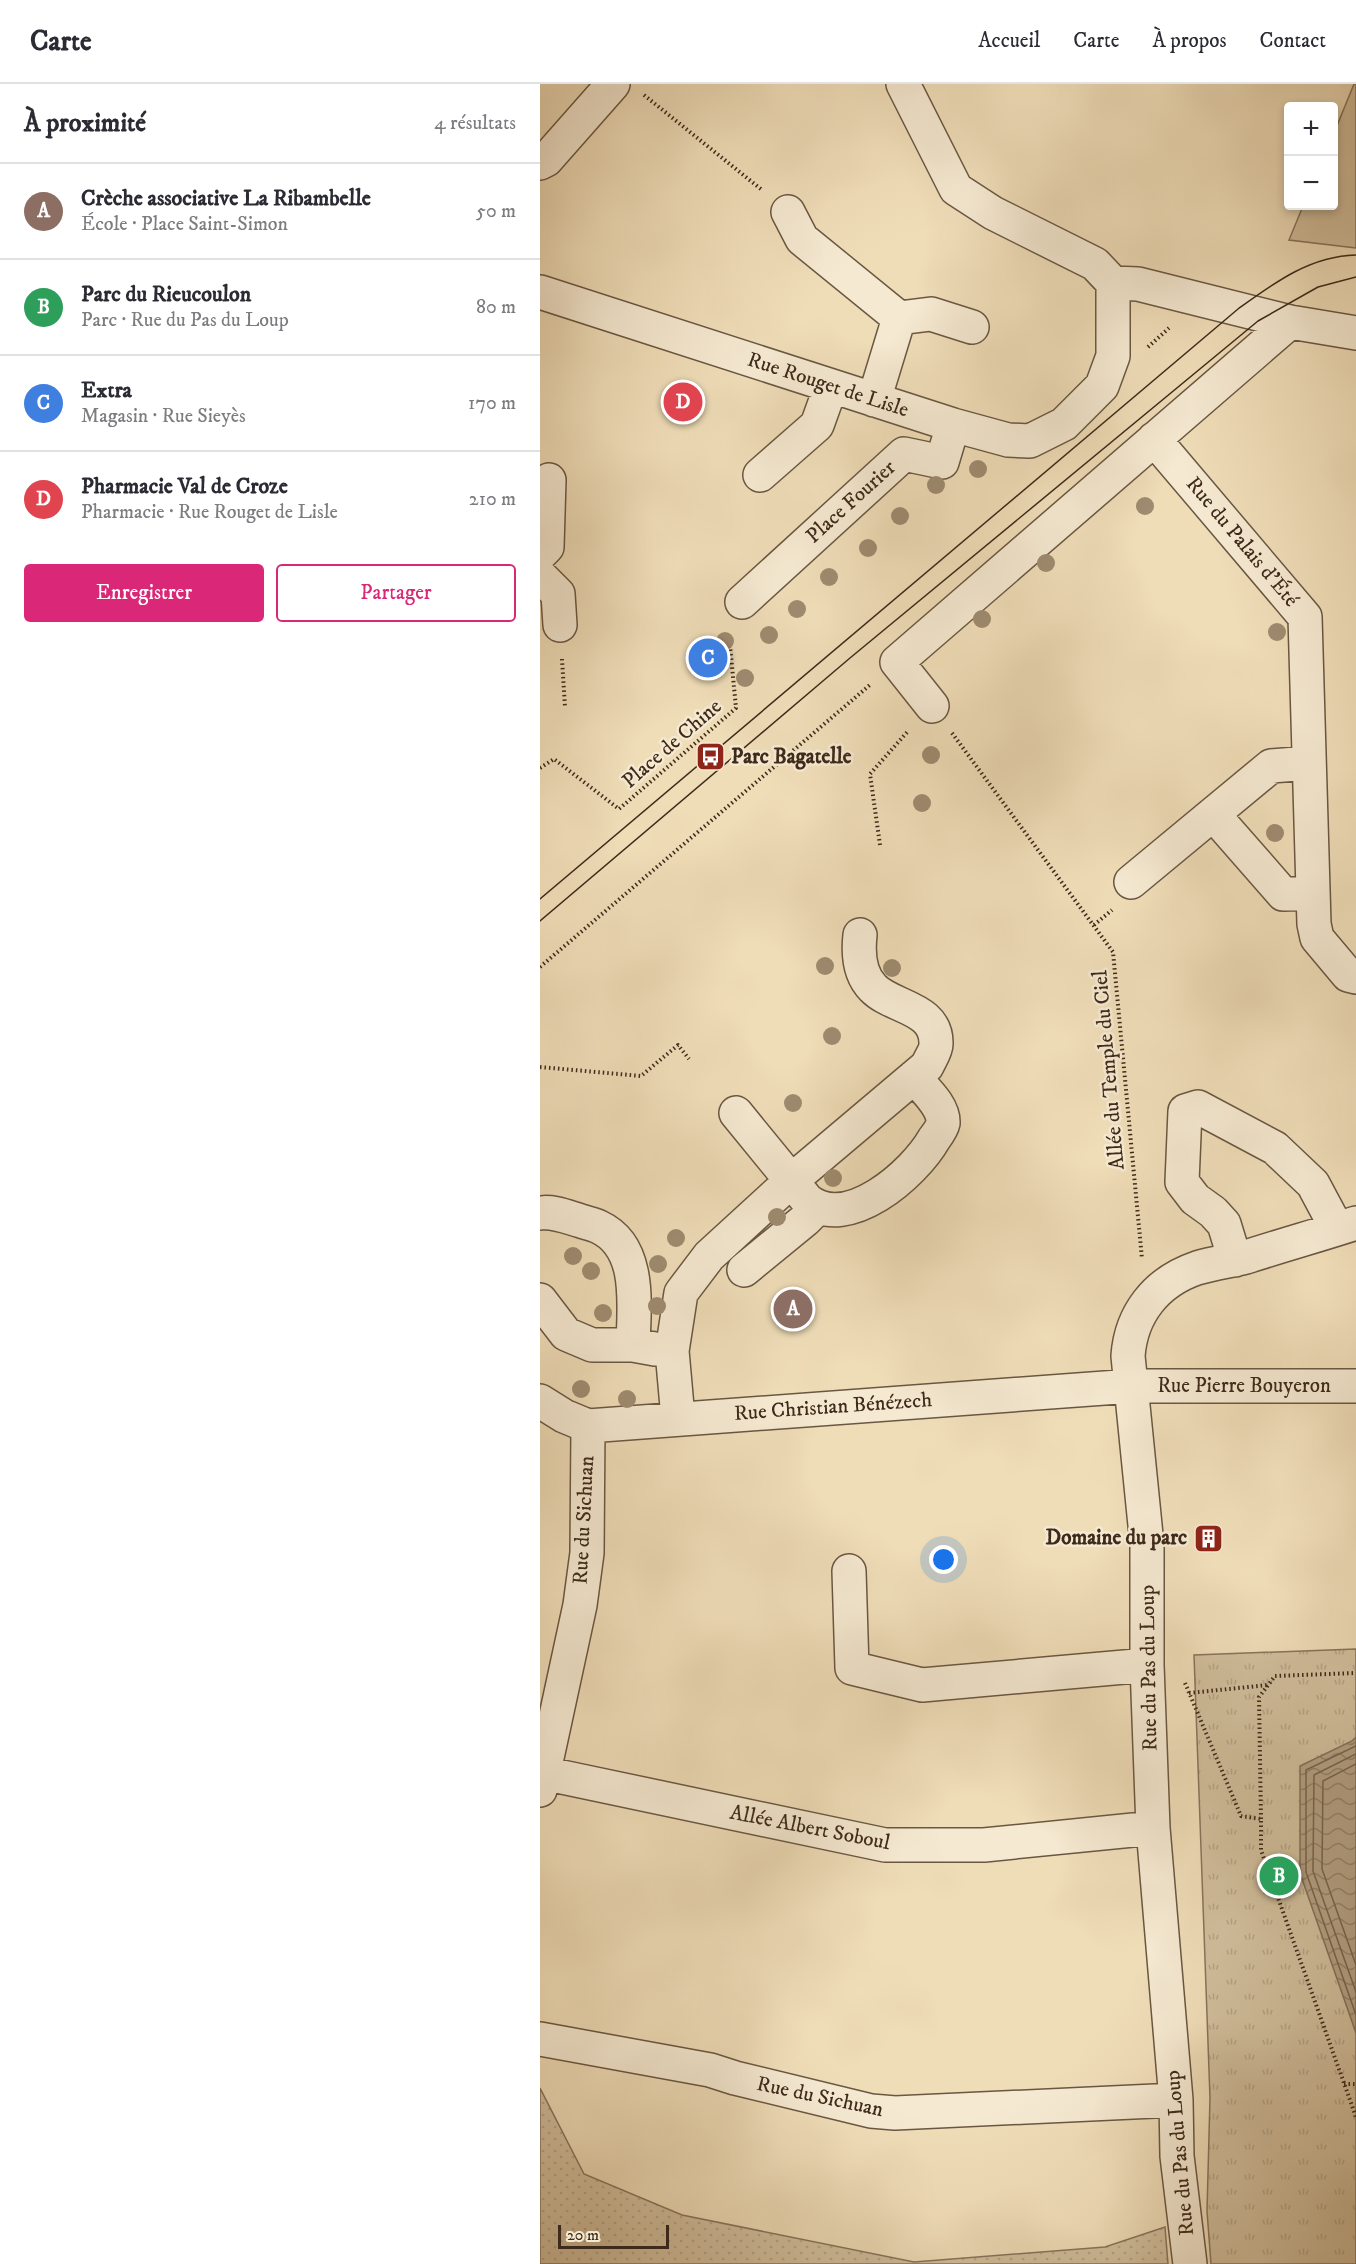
<!DOCTYPE html>
<html lang="fr">
<meta charset="utf-8">
<style>
:root{--surface:#fff;--page:#f2f2f3;--text:#2b2b33;--muted:#7c7c81;--line:#e1e1e2;--accent:#db2777}
body{margin:0;font-family:"IM FELL DW Pica",serif;background:var(--page);color:var(--text)}
.controls{position:absolute;right:18px;top:18px;display:grid;overflow:hidden;border-radius:6px;box-shadow:0 3px 9px #0003}
.controls button{width:54px;height:54px;display:grid;place-items:center;padding:0;border:0;border-bottom:2px solid var(--line);background:var(--surface);color:var(--text);font:30px sans-serif}
.scale{position:absolute;left:18px;bottom:15px;width:111px;box-sizing:border-box;padding-left:6px;border:3px solid #3e2a1b;border-top:0;font-size:16px;line-height:21px;white-space:nowrap;color:#3e2a1b;-webkit-text-stroke:4px #f5e9d1;paint-order:stroke}
.you{position:absolute;left:404px;top:1476px;width:21px;height:21px;margin:-15px;border:4px solid #fff;border-radius:50%;background:#1a73e8;box-shadow:0 0 0 9px #1a73e833}
.badge{display:grid;place-items:center;width:39px;height:39px;border-radius:50%;background:var(--accent);color:#fff;font-size:20px;font-weight:700}
.pin{position:absolute;translate:-50% -50%;border:3px solid #fff;box-shadow:0 2px 6px #0006}
.list{margin:0;padding:0;list-style:none}
h2{display:flex;justify-content:space-between;align-items:center;height:78px;margin:0;padding:0 24px;font-size:26px}
h2 small{font-size:20px;font-weight:400;color:var(--muted)}
.list li{display:grid;grid-template-columns:39px 1fr auto;gap:18px;align-items:center;box-sizing:border-box;height:96px;padding:0 24px;border-top:2px solid var(--line)}
.list b{display:block;font-size:22px;white-space:nowrap}
.list p{margin:0;font-size:20px;white-space:nowrap;color:var(--muted)}
.list em{font-size:20px;font-style:normal;color:var(--muted)}
.actions{display:flex;gap:12px;padding:18px 24px}
.actions a{flex:1;padding:14px 0;border:2px solid var(--accent);border-radius:6px;text-align:center;font-size:21px;color:var(--accent)}
.actions .main{background:var(--accent);color:#fff}
.map{position:relative;flex:none;width:816px;height:2180px;overflow:hidden}
header{display:flex;align-items:center;gap:36px;box-sizing:border-box;height:84px;padding:0 30px;background:var(--surface);border-bottom:2px solid var(--line)}
header strong{font-size:28px}
nav{display:flex;gap:33px;margin-inline-start:auto;font-size:21px}
main{display:flex}
aside{flex:1;background:var(--surface)}
.map>svg:first-child{display:block}
.grass{fill:url(#grass-dots);stroke:#88745c;stroke-width:1.5}
.park{fill:url(#park-tufts);stroke:#88745c;stroke-width:1.5}
.garden{fill:#d1bf9d;stroke:#88745c;stroke-width:1.5}
.water{fill:url(#water-waves);stroke:#847159;stroke-width:1.5}
.lines{fill:none;stroke-linecap:round;stroke-linejoin:round}
.shore{stroke:#78654f;stroke-width:1.5}
.minor-casing{stroke:#6a5742;stroke-width:36}
.path{stroke:#3e2a1b;stroke-width:4;stroke-dasharray:1.5 3;stroke-linecap:butt}
.minor{stroke:#f5e9d1;stroke-width:33}
.tram{stroke:#3e2a1b;stroke-width:1.5}
.tree{fill:#9e8b70}
.labels{text-anchor:middle;dominant-baseline:central;stroke-width:5;stroke-linejoin:round;paint-order:stroke}
.street-label{font-size:21px;fill:#3e2a1b;stroke:#f5e9d1}
.poi-label{font-size:21px;font-weight:bold;fill:#3e2a1b;stroke:#f5e9d1;text-anchor:start}
</style>
<header>
<strong>Carte</strong>
<nav><a>Accueil</a><a>Carte</a><a>À propos</a><a>Contact</a></nav>
</header>
<main>
<aside>
<h2>À proximité<small>4 résultats</small></h2>
<ul class="list">
<li><span class="badge" style="background:#8d6e63">A</span><div><b>Crèche associative La Ribambelle</b><p>École · Place Saint-Simon</p></div><em>50 m</em></li>
<li><span class="badge" style="background:#2e9e5b">B</span><div><b>Parc du Rieucoulon</b><p>Parc · Rue du Pas du Loup</p></div><em>80 m</em></li>
<li><span class="badge" style="background:#3f7fe0">C</span><div><b>Extra</b><p>Magasin · Rue Sieyès</p></div><em>170 m</em></li>
<li><span class="badge" style="background:#e0444e">D</span><div><b>Pharmacie Val de Croze</b><p>Pharmacie · Rue Rouget de Lisle</p></div><em>210 m</em></li>
</ul>
<div class="actions"><a class="main">Enregistrer</a><a>Partager</a></div>
</aside>
<div class="map">
<svg width="816" height="2180" viewBox="0 0 816 2180">
<defs>
<pattern id="grass-dots" width="8" height="8" patternUnits="userSpaceOnUse" patternTransform="scale(1.5)"><rect width="8" height="8" fill="#d1bf9d"/><path d="M2 2h.1M6 6h.1" fill="none" stroke="#b4a487" stroke-width="1.8" stroke-linecap="round"/></pattern>
<pattern id="park-tufts" width="24" height="20" patternUnits="userSpaceOnUse" patternTransform="scale(1.5)"><rect width="24" height="20" fill="#d1bf9d"/><path d="M3 7l-1-3M5 7V3M7 7l1-3M15 17l-1-3M17 17v-4M19 17l1-3" fill="none" stroke="#b4a487"/></pattern>
<pattern id="water-waves" width="16" height="10" patternUnits="userSpaceOnUse" patternTransform="scale(1.5)"><rect width="16" height="10" fill="#b3a083"/><path d="M0 5q4-4 8 0t8 0" fill="none" stroke="#93836a"/></pattern>
</defs>
<rect width="100%" height="100%" fill="#efddb8"/>
<filter id="stains"><feTurbulence type="fractalNoise" baseFrequency=".00333" numOctaves="4"/><feColorMatrix values="0 0 0 0 .2 0 0 0 0 .09 0 0 0 0 .02 0 0 0 .5 -.17"/></filter>
<radialGradient id="worn" r=".72"><stop offset=".6" stop-color="#630" stop-opacity="0"/><stop offset="1" stop-color="#630" stop-opacity=".3"/></radialGradient>
<path class="grass" d="M 0,2004 L 44,2090 L 142,2131 L 374,2178 L 565,2163 L 625,2143 L 628,2180 L 0,2180 Z"/>
<path class="park" d="M 816,1565 L 816,2180 L 671,2180 L 667,2127 L 670,2014 L 654,1571 Z"/>
<path class="garden" d="M 814,0 L 816,0 L 816,164 L 749,156 L 763,122 L 794,122 L 794,49 Z"/>
<path class="water" d="M 816,1653 L 816,1949 L 760,1789 L 760,1682 L 812,1657 Z"/>
<g class="lines">
<path class="shore" d="M 816,1662 L 766,1686 L 766,1788 L 816,1931
M 816,1670 L 774,1691 L 773,1787 L 816,1908
M 816,1680 L 783,1697 L 782,1785 L 816,1881"/>
<defs>
<path id="minor" d="M 0,79 L 6,76 L 73,0
M 248,128 L 262,155 L 359,234 L 334,316
M 573,199 L 598,200 L 750,238 L 816,249
M 0,208 L 413,341 L 468,356 L 490,357 L 524,340 L 562,302 L 573,272 L 573,199 L 555,180 L 453,129 L 416,105 L 363,0
M 359,234 L 391,230 L 432,243
M 614,355 L 765,533 L 774,840 L 777,854 L 808,891 L 816,893
M 220,391 L 277,341 L 291,302
M 0,470 L 7,463 L 9,396
M 0,492 L 18,510 L 20,541
M 202,518 L 364,370 L 402,378 L 413,341
M 392,622 L 357,578 L 750,238
M 673,730 L 743,810 L 773,809
M 591,798 L 731,682 L 769,679
M 196,1029 L 267,1116 C 307,1149 374,1090 394,1055 C 397,1051 402,1044 403,1039 C 404,1022 384,1005 374,993
M 0,1129 C 14,1127 27,1133 41,1137 C 46,1139 53,1140 59,1143 C 102,1163 94,1222 93,1261
M 695,1176 L 684,1140 L 673,1128 L 655,1115 L 642,1098 L 645,1027 L 658,1023 L 735,1064 L 773,1100 L 797,1145
M 204,1186 L 265,1136 L 277,1124
M 0,1216 L 26,1250 L 52,1261 L 93,1261 L 115,1265
M 0,1317 L 24,1332 L 48,1342 L 592,1302 L 816,1302
M 138,1334 L 132,1267 L 141,1209 L 169,1172 L 252,1096 L 387,982 C 390,975 396,967 396,960 C 397,923 352,924 333,904 C 319,890 318,869 320,851
M 309,1487 L 312,1584 L 382,1601 L 607,1581
M 3,1689 L 345,1761 L 444,1761 L 613,1744
M 0,1706 L 40,1521 L 47,1469 L 48,1342
M 0,1955 L 170,1986 L 195,1994 L 331,2027 L 355,2029 L 636,2016
M 650,2180 L 637,2072 L 636,2016 L 613,1744 L 607,1581 L 607,1461 L 588,1272 C 591,1230 616,1198 657,1184 C 673,1179 690,1177 706,1173 C 743,1161 779,1151 816,1139"/>
</defs>
<use href="#minor" class="minor-casing"/>
<path class="path" d="M 104,11 L 222,106
M 608,263 L 629,244
M 22,575 L 25,623
M 412,649 L 573,868 L 602,1175
M 0,684 L 14,675 L 79,725 L 196,624 L 189,551
M 340,761 L 330,690 L 369,646
M 554,841 L 572,826
M 0,883 L 331,600
M 0,983 L 101,992 L 138,961 L 149,975
M 645,1599 L 701,1732 L 721,1735 L 721,1766 L 816,2033
M 649,1609 L 728,1601
M 721,1735 L 719,1613 L 735,1592 L 816,1589
M 804,2000 L 816,2000"/>
<use href="#minor" class="minor"/>
<path class="tram" d="M 0,815 L 698,225 C 734,199 770,172 816,171
M 0,837 L 310,574 L 718,237 L 778,203 L 816,193"/>
</g>
<g class="tree">
<circle cx="438" cy="385" r="9"/>
<circle cx="396" cy="401" r="9"/>
<circle cx="605" cy="422" r="9"/>
<circle cx="360" cy="432" r="9"/>
<circle cx="328" cy="464" r="9"/>
<circle cx="506" cy="479" r="9"/>
<circle cx="289" cy="493" r="9"/>
<circle cx="257" cy="525" r="9"/>
<circle cx="442" cy="535" r="9"/>
<circle cx="737" cy="548" r="9"/>
<circle cx="229" cy="551" r="9"/>
<circle cx="185" cy="557" r="9"/>
<circle cx="205" cy="594" r="9"/>
<circle cx="391" cy="671" r="9"/>
<circle cx="382" cy="719" r="9"/>
<circle cx="735" cy="749" r="9"/>
<circle cx="285" cy="882" r="9"/>
<circle cx="352" cy="884" r="9"/>
<circle cx="292" cy="952" r="9"/>
<circle cx="253" cy="1019" r="9"/>
<circle cx="293" cy="1094" r="9"/>
<circle cx="237" cy="1133" r="9"/>
<circle cx="136" cy="1154" r="9"/>
<circle cx="33" cy="1172" r="9"/>
<circle cx="118" cy="1180" r="9"/>
<circle cx="51" cy="1187" r="9"/>
<circle cx="117" cy="1222" r="9"/>
<circle cx="63" cy="1229" r="9"/>
<circle cx="41" cy="1305" r="9"/>
<circle cx="87" cy="1315" r="9"/>
</g>
<defs>
<symbol id="bus-square" viewBox="-11 -11 22 22"><rect x="-9" y="-9" width="18" height="18" rx="4" fill="#8f2418" stroke="#f5e9d1"/><path d="M-5-6H5V4H4V6H2V4H-2V6H-4V4H-5ZM-3.5-4V0h7V-4ZM-3.5 1.2v1.5H-2V1.2ZM2 1.2v1.5H3.5V1.2Z" fill="#fff"/></symbol>
<symbol id="building-square" viewBox="-11 -11 22 22"><rect x="-9" y="-9" width="18" height="18" rx="4" fill="#8f2418" stroke="#f5e9d1"/><path d="M-4-6H4V6H1V3H-1V6H-4ZM-2.5-4.3h1.7v1.8h-1.7ZM.8-4.3h1.7v1.8H.8ZM-2.5-1h1.7V.8h-1.7ZM.8-1h1.7V.8H.8Z" fill="#fff"/></symbol>
</defs>
<g fill-rule="evenodd">
<use href="#bus-square" x="154" y="656" width="33" height="33"/>
<use href="#building-square" x="652" y="1438" width="33" height="33"/>
</g>
<g class="labels">
<g class="street-label">
<text transform="translate(288 301) rotate(18)">Rue Rouget de Lisle</text>
<text transform="translate(311 418) rotate(-42)">Place Fourier</text>
<text transform="translate(702 458) rotate(50)">Rue du Palais d'Été</text>
<text transform="translate(132 660) rotate(-41)">Place de Chine</text>
<text transform="translate(569 986) rotate(-95)">Allée du Temple du Ciel</text>
<text x="704" y="1302">Rue Pierre Bouyeron</text>
<text transform="translate(293 1323) rotate(-4)">Rue Christian Bénézech</text>
<text transform="translate(44 1436) rotate(-87)">Rue du Sichuan</text>
<text transform="translate(609 1584) rotate(-91)">Rue du Pas du Loup</text>
<text transform="translate(270 1744) rotate(11)">Allée Albert Soboul</text>
<text transform="translate(280 2013) rotate(12)">Rue du Sichuan</text>
<text transform="translate(640 2069) rotate(-95)">Rue du Pas du Loup</text>
</g>
<g class="poi-label">
<text x="191" y="673">Parc Bagatelle</text>
<text x="647" y="1454" text-anchor="end">Domaine du parc</text>
</g>
</g>
<rect width="100%" height="100%" filter="url(#stains)"/>
<rect width="100%" height="100%" fill="url(#worn)"/>
</svg>
<div class="controls">
<button>+</button>
<button>−</button>
</div>
<div class="scale">20 m</div>
<div class="you"></div>
<div class="pin badge" style="left:253px;top:1225px;background:#8d6e63">A</div>
<div class="pin badge" style="left:739px;top:1792px;background:#2e9e5b">B</div>
<div class="pin badge" style="left:168px;top:574px;background:#3f7fe0">C</div>
<div class="pin badge" style="left:143px;top:318px;background:#e0444e">D</div>
</div>
</main>
